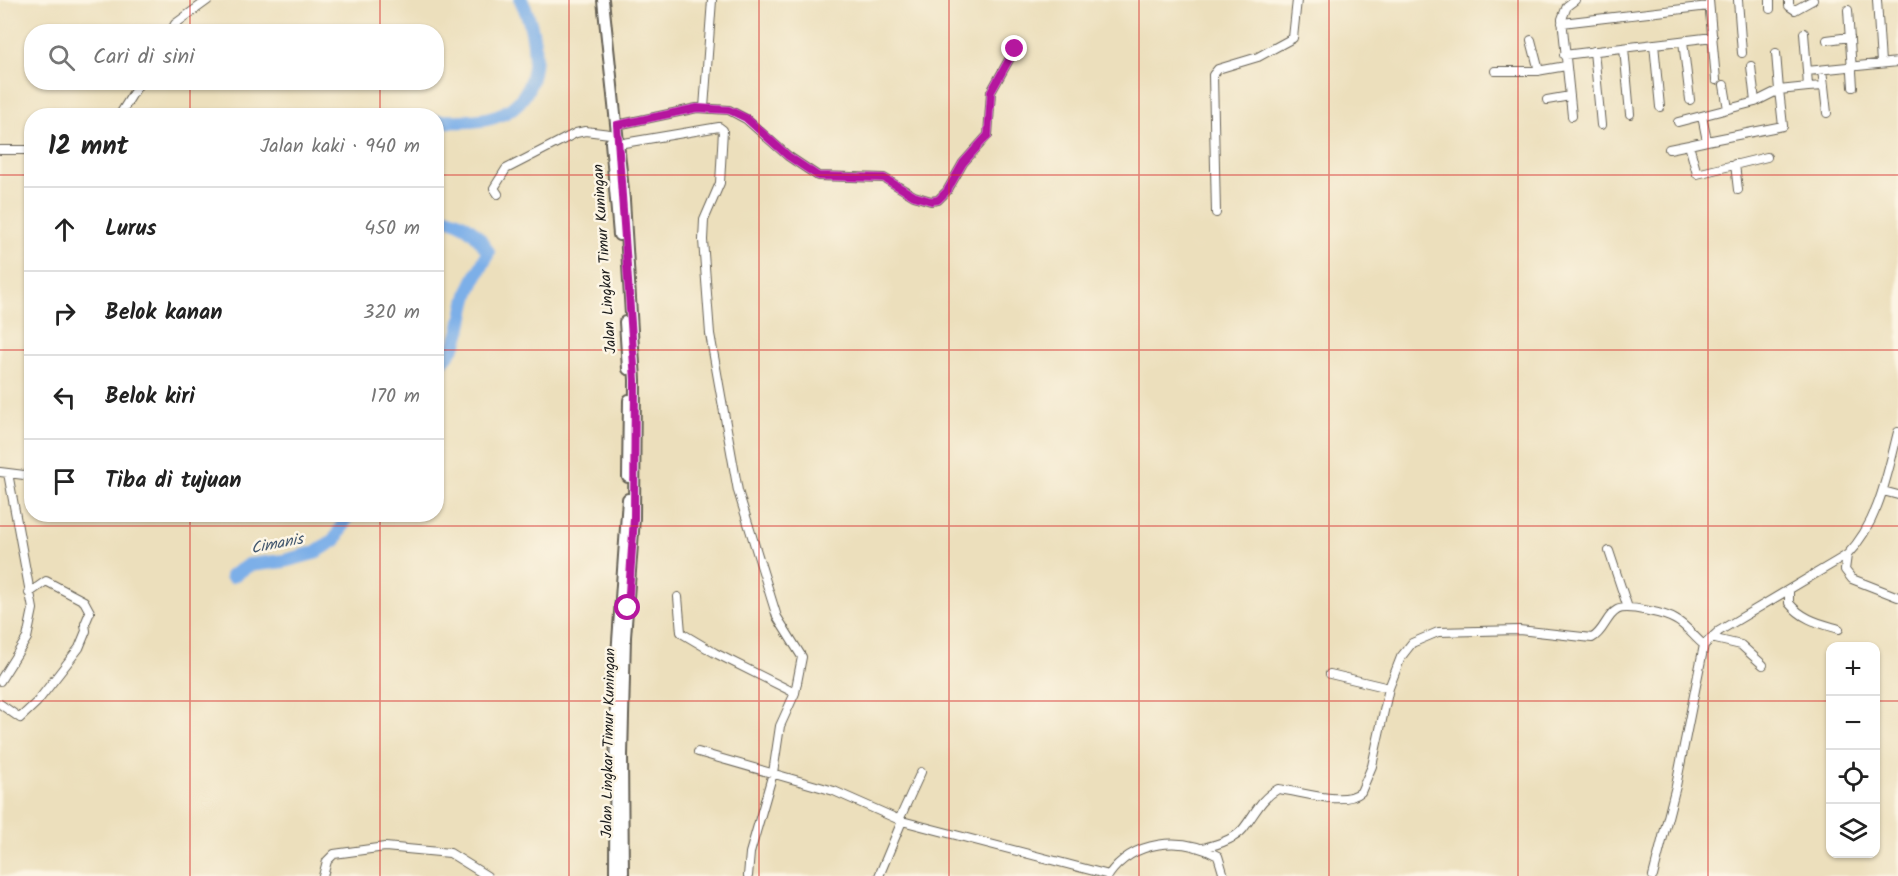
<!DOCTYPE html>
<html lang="id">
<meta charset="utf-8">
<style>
:root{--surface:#fff;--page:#f6f6f6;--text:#222;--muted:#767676;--line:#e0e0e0}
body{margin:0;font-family:Kalam,sans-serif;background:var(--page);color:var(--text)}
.controls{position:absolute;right:18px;bottom:18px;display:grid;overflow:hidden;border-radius:12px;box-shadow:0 2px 4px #0004}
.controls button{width:54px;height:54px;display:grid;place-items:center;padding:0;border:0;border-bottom:2px solid var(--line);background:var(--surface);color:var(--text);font:30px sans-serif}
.stop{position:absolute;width:18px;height:18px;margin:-14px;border:4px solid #b5179e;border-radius:50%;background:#fff}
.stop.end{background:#b5179e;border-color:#fff;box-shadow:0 2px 6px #0008}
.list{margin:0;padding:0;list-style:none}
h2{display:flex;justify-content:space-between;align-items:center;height:78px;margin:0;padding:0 24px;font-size:26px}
h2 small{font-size:20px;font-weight:400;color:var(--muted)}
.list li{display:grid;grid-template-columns:39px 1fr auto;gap:18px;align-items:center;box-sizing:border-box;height:84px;padding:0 24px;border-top:2px solid var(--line)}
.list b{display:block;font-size:22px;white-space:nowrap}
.list em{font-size:20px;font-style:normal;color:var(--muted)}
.icon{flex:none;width:33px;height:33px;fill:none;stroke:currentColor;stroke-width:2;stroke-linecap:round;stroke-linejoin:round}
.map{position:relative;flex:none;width:1898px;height:876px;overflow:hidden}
.search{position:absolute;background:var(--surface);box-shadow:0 2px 4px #0004;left:24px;top:24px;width:420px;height:66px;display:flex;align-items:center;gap:15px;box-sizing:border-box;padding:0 21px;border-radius:24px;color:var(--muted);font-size:22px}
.panel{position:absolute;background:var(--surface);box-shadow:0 2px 4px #0004;left:24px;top:108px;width:420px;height:414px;border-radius:24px}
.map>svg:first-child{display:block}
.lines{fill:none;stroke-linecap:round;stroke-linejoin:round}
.river{stroke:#7cafe8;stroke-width:14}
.minor-casing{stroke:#656054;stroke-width:10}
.secondary-casing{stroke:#656054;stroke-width:14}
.minor{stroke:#fff;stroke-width:8}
.secondary{stroke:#fff;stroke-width:10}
.route{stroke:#b5179e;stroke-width:8}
.grid{fill:none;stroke:#d62828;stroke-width:1.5;stroke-opacity:0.55}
.labels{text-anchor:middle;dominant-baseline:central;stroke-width:5;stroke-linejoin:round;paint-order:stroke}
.street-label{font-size:15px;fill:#1c1c1c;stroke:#fcf5e5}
.water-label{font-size:16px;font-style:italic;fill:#42576e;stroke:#fcf5e5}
</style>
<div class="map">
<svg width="1898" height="876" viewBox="0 0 1898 876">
<rect width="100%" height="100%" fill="#fcf5e5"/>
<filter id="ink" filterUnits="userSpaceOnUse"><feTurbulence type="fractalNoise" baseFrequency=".0167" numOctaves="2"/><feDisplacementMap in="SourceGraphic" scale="12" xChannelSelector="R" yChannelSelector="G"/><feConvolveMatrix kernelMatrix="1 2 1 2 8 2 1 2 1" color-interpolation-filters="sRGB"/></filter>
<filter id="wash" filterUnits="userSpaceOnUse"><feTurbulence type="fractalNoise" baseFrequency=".008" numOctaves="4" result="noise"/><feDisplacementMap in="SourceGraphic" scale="24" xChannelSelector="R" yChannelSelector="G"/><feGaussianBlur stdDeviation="1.35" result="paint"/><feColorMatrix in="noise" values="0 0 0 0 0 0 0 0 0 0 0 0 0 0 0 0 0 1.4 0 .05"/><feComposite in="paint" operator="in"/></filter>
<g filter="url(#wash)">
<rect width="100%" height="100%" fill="#ecdfbc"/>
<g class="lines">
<path class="river" d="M 436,121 C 455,121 479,123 497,116 C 545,99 540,37 521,0
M 436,215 C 461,221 476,229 488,252 C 483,267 472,280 468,295 C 458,328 465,341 436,367
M 232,576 L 249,565 L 284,561 L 314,553 L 335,540 L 348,514"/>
</g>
</g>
<g filter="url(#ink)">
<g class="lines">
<defs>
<path id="minor" d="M 1709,0 L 1716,80
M 1738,0 L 1742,53
M 1770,0 L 1770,9
M 1789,0 L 1789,6 L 1795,10 L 1813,0
M 1877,0 L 1881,63
M 1848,10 L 1853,87
M 1562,23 L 1709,6
M 171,32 L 175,24 L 208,0
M 1804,33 L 1807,71
M 1531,40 L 1539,71
M 1827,40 L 1850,37
M 1683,41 L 1690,100
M 1654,44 L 1660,107
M 1624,48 L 1630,114
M 1594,51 L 1601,125
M 1564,55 L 1713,37
M 1751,66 L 1755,102 L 1779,90 L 1776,53
M 1822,70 L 1824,86 L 1808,87 L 1807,71 L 1898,62
M 1495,71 L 1537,71 L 1566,66
M 1724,85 L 1728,109
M 1824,86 L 1827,113
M 1547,100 L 1570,96
M 704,108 L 712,0
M 119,116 L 140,82
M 1572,116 L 1562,19 L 1567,6 L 1575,0
M 1702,116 L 1707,141 L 1783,126 L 1779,90 L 1808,87
M 1678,122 L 1755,102
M 617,125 L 697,108 L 729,110 L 746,119 L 788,156 L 818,176 L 884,178 L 914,196 L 931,201 L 938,200 L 947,191 L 963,163 L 988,135 L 991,92 L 1015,49
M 1707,141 L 1689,145 L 1697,174 L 1767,157
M 618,144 L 719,127 L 723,130 L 720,183 L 704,220 L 703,240 L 710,334 L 738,491 L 777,617 L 802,657 L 795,693
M 1669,149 L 1689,145
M 0,150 L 32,150
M 1735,164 L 1738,190
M 498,194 L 494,188 L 506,169 L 576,133 L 585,131 L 610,134
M 1216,213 L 1213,75 L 1218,69 L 1258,57 L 1293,38 L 1297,0
M 0,472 L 32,476
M 1883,491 L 1898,495
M 1609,551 L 1628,608
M 1847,555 L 1845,570 L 1852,579 L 1898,597
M 1789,591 L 1789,603 C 1803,620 1819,623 1839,629
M 678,597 L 681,632 L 683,634 L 715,653 L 795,693 L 780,726 L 773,773 L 750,853 L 748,876
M 1711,638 L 1741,645 L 1763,665
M 1330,674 L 1389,688
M 0,681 L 27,638 L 33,609 L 8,473
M 0,704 L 20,718 L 37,702 L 79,648 L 86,631 L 85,624 L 90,612 L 84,601 L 46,581 L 29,593
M 698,752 L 834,791 L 902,821 L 1109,875
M 899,820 L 921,772
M 1203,848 C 1216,845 1234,840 1243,829 C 1255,814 1260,799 1278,789 C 1300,791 1344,807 1361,792 L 1372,766 L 1389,688 L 1401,657 L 1412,643 L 1438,632 L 1519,630 L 1592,638 C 1604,632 1606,616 1617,610 C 1626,604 1667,614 1676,620 C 1686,625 1695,638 1704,645
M 323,876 L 327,861 L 334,854 L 385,847 L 450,853 L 487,876
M 879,876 L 902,821
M 1108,876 C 1133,840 1181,835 1218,856 L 1224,876
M 1653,876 L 1676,786 L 1704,645 L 1719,631 L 1847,555 C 1879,522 1887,475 1898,432"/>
<path id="secondary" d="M 603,0 L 624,200 L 635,380 L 634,518 L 625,637 L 622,755 L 623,876
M 611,142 L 619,235
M 625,322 L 628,369
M 628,477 L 629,400
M 615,876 L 616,670 L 628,499"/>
</defs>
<use href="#minor" class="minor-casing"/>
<use href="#secondary" class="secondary-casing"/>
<use href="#minor" class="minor"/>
<use href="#secondary" class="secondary"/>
</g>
</g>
<g class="lines" filter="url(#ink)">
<path class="route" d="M 628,608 L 634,518 L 635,380 L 617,125 L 697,108 L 729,110 L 746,118 L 788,156 L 818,176 L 884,178 L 914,196 L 931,201 L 938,200 L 947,191 L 963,163 L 988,135 L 991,92 L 1015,49"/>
</g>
<path class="grid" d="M 190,0 L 190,32M 380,0 L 380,32M 569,0 L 569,876M 759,0 L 759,876M 949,0 L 949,876M 1139,0 L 1139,876M 1329,0 L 1329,876M 1518,0 L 1518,876M 1708,0 L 1708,876M 190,82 L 190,116M 380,82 L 380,116M 0,175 L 32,175M 436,175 L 1898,175M 0,350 L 32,350M 436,350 L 1898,350M 190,514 L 190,876M 380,514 L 380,876M 0,526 L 1898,526M 0,701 L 1830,701M 1876,701 L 1898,701"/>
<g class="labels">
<g class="street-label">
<text transform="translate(605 259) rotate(-94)">Jalan Lingkar Timur Kuningan</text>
<text transform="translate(609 743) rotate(-89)">Jalan Lingkar Timur Kuningan</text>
</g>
<g class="water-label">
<text transform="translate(277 544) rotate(-11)">Cimanis</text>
</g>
</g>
</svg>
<div class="controls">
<button>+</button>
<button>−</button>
<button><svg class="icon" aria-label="locate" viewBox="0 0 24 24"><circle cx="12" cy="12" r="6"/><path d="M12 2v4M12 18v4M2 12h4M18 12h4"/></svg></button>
<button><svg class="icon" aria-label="layers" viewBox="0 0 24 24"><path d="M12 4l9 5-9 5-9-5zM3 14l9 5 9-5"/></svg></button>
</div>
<div class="stop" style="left:628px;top:608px"></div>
<div class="stop end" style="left:1015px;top:49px"></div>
<div class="search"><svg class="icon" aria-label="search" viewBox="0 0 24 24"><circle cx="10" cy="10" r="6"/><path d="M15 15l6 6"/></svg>Cari di sini</div>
<section class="panel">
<h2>12 mnt<small>Jalan kaki · 940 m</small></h2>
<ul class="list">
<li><svg class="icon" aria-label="ahead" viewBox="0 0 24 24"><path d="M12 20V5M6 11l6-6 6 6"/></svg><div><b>Lurus</b></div><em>450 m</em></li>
<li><svg class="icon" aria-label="right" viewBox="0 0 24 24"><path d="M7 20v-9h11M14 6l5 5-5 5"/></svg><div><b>Belok kanan</b></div><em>320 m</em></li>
<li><svg class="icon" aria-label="left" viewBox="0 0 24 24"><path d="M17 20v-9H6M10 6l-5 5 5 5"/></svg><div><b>Belok kiri</b></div><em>170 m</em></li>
<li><svg class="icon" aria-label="arrive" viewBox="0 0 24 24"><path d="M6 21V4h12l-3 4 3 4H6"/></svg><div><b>Tiba di tujuan</b></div></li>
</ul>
</section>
</div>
